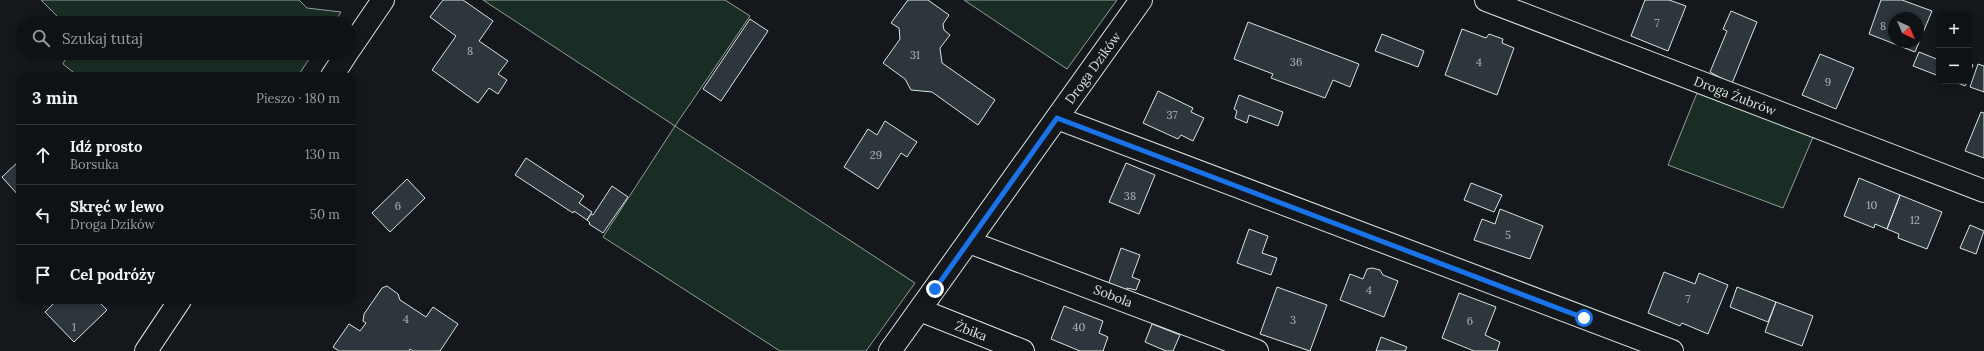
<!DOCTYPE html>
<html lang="pl">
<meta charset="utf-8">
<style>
:root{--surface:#0f1215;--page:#181b1e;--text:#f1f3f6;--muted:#9b9ea0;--line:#2f3234}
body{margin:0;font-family:Lora,serif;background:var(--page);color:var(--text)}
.controls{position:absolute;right:12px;top:12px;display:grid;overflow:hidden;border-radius:8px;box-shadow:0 2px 6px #0003}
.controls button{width:36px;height:36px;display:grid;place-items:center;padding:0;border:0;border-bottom:1px solid var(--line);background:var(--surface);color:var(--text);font:20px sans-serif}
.compass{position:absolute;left:1888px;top:12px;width:36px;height:36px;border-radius:50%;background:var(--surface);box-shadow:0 2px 6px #0003;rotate:136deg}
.stop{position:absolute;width:12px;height:12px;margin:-9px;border:3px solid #1a73e8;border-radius:50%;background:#fff}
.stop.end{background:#1a73e8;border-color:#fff;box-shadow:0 1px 4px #0008}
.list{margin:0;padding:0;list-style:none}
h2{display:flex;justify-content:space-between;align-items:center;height:52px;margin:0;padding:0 16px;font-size:17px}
h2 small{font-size:13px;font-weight:400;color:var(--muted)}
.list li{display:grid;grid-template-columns:26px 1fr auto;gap:12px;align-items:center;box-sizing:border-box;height:60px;padding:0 16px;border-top:1px solid var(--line)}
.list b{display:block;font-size:15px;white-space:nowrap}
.list p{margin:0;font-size:13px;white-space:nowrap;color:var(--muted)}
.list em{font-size:13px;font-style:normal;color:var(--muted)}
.icon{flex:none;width:22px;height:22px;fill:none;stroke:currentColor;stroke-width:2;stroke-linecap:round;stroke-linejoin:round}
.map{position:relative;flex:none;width:1984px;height:351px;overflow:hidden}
.search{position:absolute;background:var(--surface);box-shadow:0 2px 6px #0003;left:16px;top:16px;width:340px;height:44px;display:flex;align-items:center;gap:10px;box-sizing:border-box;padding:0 14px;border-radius:22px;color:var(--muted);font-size:15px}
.panel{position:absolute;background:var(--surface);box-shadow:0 2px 6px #0003;left:16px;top:72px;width:340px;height:232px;border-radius:12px}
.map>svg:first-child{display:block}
.green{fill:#1a2d24;stroke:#939e99}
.building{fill:#2c363c;stroke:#d8e6dc;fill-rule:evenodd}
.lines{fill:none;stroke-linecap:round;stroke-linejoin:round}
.minor-casing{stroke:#d8e6dc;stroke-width:24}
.minor{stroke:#14181c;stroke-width:22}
.route{stroke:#1a73e8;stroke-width:5}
.labels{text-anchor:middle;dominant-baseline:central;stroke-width:3;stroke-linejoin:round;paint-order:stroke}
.number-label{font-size:11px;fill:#adbab4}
.street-label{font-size:13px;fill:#d8e6dc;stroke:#14181c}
</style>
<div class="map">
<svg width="1984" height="351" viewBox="0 0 1984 351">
<rect width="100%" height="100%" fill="#14181c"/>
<path class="green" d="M 41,0 L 299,0 L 307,8 L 341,12 L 334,23 L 64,23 Z
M 483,0 L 725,0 L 750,16 L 675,126 L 915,283 L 866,351 L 780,351 L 603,237 L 675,126 Z
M 964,0 L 1117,0 L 1067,69 Z
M 68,53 L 313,53 L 298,76 L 78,76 L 63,64 Z
M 1697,93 L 1813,137 L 1783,208 L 1668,165 Z"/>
<path class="building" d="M 443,0 L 463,0 L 493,21 L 479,41 L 508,61 L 498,74 L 507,80 L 498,94 L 489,88 L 478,103 L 432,70 L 456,36 L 430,17 Z
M 908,0 L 928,0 L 949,15 L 943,24 L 944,30 L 950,35 L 940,48 L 942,63 L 995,100 L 978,125 L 932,92 L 911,90 L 905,79 L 883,63 L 900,39 L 899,28 L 891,23 Z
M 1645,0 L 1669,0 L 1686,6 L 1668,51 L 1631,36 Z
M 1881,0 L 1902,0 L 1932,11 L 1915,52 L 1869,34 ZM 1894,18 L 1918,18 L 1918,42 L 1894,42 Z
M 1731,11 L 1757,22 L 1731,86 L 1722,82 L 1723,79 L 1710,72 L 1727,31 L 1723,29 Z
M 750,19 L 768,31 L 721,101 L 703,89 Z
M 1248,22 L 1359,64 L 1350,87 L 1333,80 L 1325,98 L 1271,78 L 1273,74 L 1234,59 Z
M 1462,29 L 1486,38 L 1489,34 L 1503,39 L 1502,43 L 1514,48 L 1497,95 L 1445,75 Z
M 1382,34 L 1424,51 L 1418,67 L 1375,51 Z
M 1919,52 L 1939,60 L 1939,76 L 1913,66 Z
M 1820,54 L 1854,68 L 1836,109 L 1802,95 Z
M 1969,63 L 1973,65 L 1969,75 Z
M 1978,64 L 1984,66 L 1984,92 L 1970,87 Z
M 1953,81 L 1967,81 L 1965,86 Z
M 1158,91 L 1193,108 L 1191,112 L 1204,118 L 1193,141 L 1181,135 L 1178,139 L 1143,123 Z
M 1239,95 L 1283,112 L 1278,126 L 1249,115 L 1247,123 L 1235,118 L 1237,111 L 1234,109 Z
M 1981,112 L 1984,113 L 1984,158 L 1965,151 Z
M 885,121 L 917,142 L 907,157 L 901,153 L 878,189 L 844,167 L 868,129 L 877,135 Z
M 526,158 L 584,196 L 579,203 L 592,212 L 587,220 L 574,211 L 573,213 L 515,175 Z
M 20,160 L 20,195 L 19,196 L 2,177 Z
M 1126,163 L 1155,175 L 1139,214 L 1109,202 Z
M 1859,178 L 1900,195 L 1887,229 L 1875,224 L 1874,228 L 1844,216 Z
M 407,179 L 425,198 L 390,232 L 372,213 Z
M 1471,183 L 1502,195 L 1494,212 L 1464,200 Z
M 612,186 L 628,197 L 603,233 L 589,224 L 590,223 L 587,220 L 591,214 L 593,215 Z
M 1900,195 L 1942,212 L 1927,249 L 1898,238 L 1899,234 L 1887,229 Z
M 1500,209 L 1543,226 L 1530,259 L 1474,240 L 1482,219 L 1495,224 Z
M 1970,225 L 1984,231 L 1976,254 L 1960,248 Z
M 1249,229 L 1268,236 L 1262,253 L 1277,258 L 1271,275 L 1237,263 Z
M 1121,248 L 1140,255 L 1132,277 L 1140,280 L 1136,290 L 1127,288 L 1126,292 L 1108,285 Z
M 1372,268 L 1380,270 L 1383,275 L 1398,281 L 1384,317 L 1340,300 L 1350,274 L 1363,279 L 1367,269 Z
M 1664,272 L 1695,284 L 1699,273 L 1728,285 L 1708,334 L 1682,323 L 1680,326 L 1648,313 Z
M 387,286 L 398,294 L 400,300 L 426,317 L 433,307 L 458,324 L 440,351 L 413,351 L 410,349 L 409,351 L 339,351 L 333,347 L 349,324 L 360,331 L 366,323 L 363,321 L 364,314 L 382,288 Z
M 1277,287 L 1327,305 L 1310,351 L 1260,334 Z
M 1737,287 L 1776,302 L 1768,322 L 1730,307 Z
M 1459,293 L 1496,307 L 1485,335 L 1500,342 L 1497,351 L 1474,351 L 1442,338 Z
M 57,300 L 97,300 L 107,310 L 74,342 L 45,312 Z
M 1776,302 L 1813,316 L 1802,346 L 1765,332 Z
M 1064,306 L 1103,321 L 1099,333 L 1108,337 L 1103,351 L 1080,351 L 1051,339 Z
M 1152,324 L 1180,335 L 1173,351 L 1166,351 L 1145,342 Z
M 1381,337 L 1407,347 L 1405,351 L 1376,351 Z"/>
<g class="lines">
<defs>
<path id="minor" d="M 1486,0 L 1984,191
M 349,50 L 383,0
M 332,76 L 347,53
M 1057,118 L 1672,351
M 969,242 L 1257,351
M 920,310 L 1023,351
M 146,351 L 180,300
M 890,351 L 1141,0"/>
</defs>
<use href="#minor" class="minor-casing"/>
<use href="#minor" class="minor"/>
</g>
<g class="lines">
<path class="route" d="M 935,289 L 1057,118 L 1584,318"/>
</g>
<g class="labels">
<g class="number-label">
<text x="1657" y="23">7</text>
<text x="1883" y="26">8</text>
<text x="470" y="51">8</text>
<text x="915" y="55">31</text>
<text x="1296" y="62">36</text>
<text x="1479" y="62">4</text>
<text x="1828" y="82">9</text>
<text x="1172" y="115">37</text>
<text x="876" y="155">29</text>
<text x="1130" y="196">38</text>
<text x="1872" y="205">10</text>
<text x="398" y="206">6</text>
<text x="1915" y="220">12</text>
<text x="1508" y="235">5</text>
<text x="1369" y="290">4</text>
<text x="1688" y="299">7</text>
<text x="406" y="319">4</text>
<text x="1293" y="320">3</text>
<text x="1470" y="321">6</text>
<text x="74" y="327">1</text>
<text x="1079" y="327">40</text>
</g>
<g class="street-label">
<text transform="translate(1093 68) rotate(-54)">Droga Dzików</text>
<text transform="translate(1735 96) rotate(21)">Droga Żubrów</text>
<text transform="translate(1113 296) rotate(21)">Sobola</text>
<text transform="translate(971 331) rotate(21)">Żbika</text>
</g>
</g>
</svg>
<div class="controls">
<button>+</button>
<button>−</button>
</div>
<svg class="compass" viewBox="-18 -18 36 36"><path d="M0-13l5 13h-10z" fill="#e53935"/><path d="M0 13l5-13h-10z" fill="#9b9ea0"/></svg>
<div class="stop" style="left:1584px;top:318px"></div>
<div class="stop end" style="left:935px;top:289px"></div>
<div class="search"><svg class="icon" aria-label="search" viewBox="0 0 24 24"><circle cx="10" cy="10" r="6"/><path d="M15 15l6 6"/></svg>Szukaj tutaj</div>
<section class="panel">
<h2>3 min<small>Pieszo · 180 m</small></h2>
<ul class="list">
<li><svg class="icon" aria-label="ahead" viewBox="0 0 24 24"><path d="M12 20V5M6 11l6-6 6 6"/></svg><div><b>Idź prosto</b><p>Borsuka</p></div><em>130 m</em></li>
<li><svg class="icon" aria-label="left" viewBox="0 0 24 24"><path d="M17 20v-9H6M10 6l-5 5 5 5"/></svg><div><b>Skręć w lewo</b><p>Droga Dzików</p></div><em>50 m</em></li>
<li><svg class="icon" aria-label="arrive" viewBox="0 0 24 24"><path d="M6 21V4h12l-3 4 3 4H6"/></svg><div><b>Cel podróży</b></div></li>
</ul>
</section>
</div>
